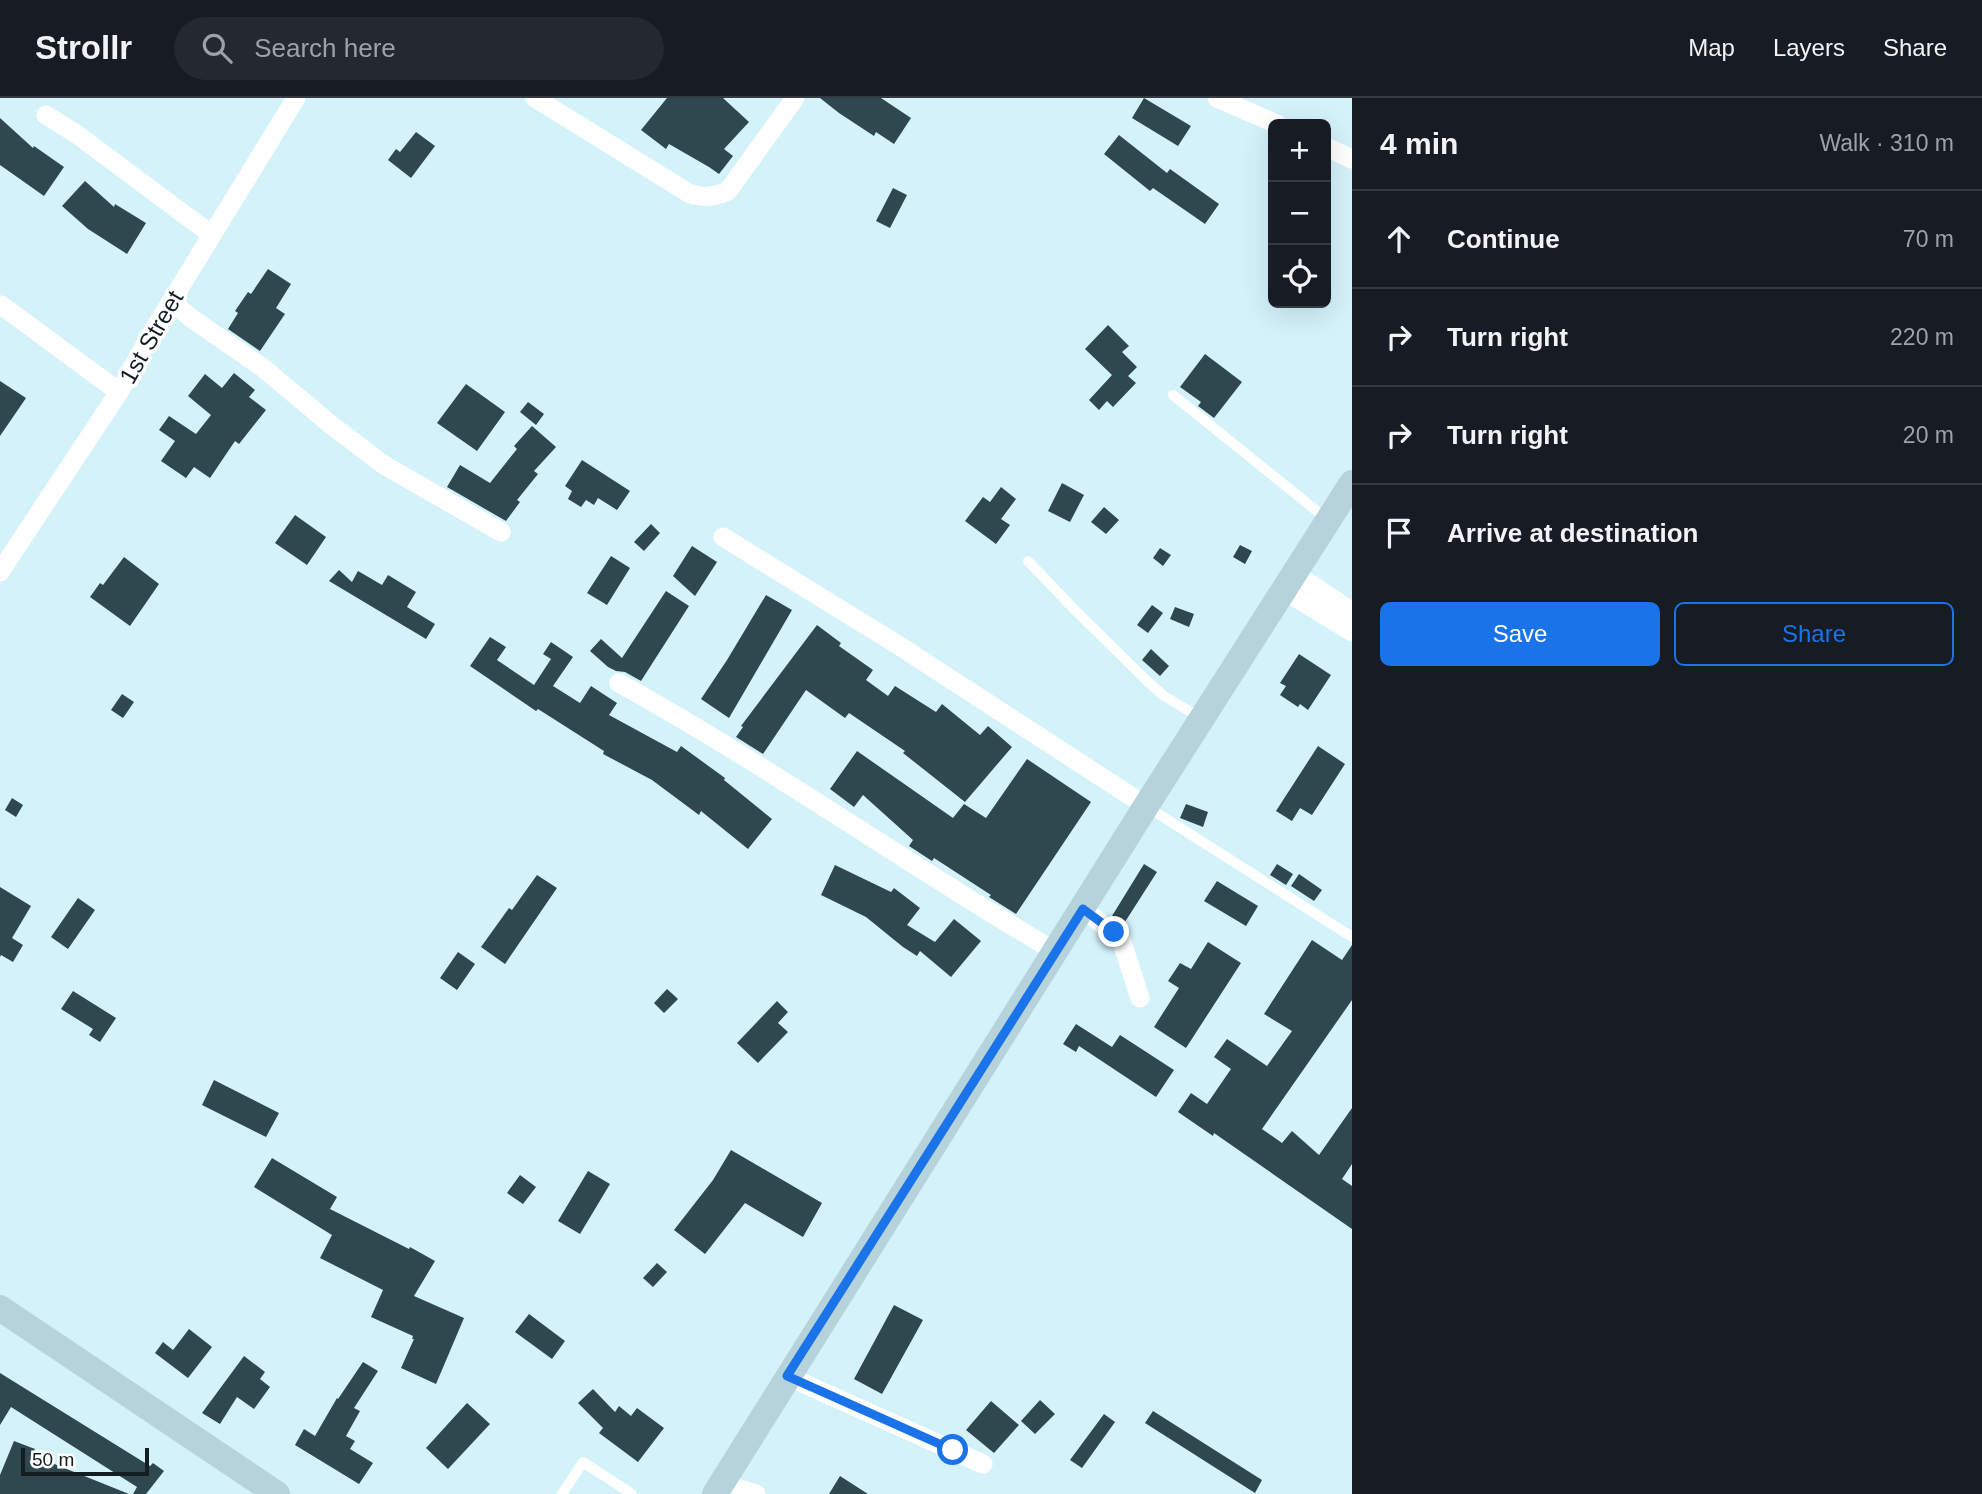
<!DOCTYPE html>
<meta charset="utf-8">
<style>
:root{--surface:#171b24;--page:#242831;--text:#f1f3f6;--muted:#9ea1a6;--line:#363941;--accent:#1a73e8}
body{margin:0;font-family:Helvetica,sans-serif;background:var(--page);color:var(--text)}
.controls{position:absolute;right:21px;top:21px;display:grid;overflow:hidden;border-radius:10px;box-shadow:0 7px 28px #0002}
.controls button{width:63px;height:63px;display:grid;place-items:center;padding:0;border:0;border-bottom:2px solid var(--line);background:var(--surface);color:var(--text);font:35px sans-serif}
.scale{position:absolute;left:21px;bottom:18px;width:128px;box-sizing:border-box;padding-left:7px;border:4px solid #131e21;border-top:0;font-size:19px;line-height:24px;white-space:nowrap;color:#131e21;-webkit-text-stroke:5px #fff;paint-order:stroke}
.stop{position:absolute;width:21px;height:21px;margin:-16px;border:5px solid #1a73e8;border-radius:50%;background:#fff}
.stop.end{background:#1a73e8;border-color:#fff;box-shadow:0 2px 7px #0008}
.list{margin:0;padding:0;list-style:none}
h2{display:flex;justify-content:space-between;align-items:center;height:91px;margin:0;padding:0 28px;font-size:30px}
h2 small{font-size:23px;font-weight:400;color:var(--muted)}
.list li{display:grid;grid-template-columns:46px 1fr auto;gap:21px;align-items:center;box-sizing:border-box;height:98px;padding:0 28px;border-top:2px solid var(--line)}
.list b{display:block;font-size:26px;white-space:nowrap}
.list em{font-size:23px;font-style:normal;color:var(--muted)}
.actions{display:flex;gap:14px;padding:21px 28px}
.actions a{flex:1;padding:16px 0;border:2px solid var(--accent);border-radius:10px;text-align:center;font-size:24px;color:var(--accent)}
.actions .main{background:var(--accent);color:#fff}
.icon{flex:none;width:38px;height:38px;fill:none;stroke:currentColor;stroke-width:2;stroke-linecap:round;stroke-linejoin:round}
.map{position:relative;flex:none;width:1352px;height:1396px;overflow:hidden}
header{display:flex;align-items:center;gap:42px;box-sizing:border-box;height:98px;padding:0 35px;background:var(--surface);border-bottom:2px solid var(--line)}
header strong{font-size:33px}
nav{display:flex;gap:38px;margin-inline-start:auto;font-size:24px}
.search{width:490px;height:63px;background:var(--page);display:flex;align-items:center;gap:18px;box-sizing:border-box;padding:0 24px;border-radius:38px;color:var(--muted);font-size:26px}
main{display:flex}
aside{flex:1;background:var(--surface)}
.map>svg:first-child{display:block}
.building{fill:#2f484f}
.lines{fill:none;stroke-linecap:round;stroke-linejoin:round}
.lane{stroke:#fff;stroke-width:10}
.street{stroke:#fff;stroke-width:19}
.secondary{stroke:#b6d2da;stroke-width:26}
.route{stroke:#1a73e8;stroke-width:9}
.labels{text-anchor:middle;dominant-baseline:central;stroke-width:7;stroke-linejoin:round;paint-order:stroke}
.street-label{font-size:24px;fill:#131e21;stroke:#fff}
</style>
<header>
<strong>Strollr</strong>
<div class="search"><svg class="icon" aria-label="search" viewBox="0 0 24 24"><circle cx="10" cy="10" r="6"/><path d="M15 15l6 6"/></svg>Search here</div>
<nav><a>Map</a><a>Layers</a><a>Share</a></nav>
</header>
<main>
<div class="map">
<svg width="1352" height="1396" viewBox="0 0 1352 1396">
<rect width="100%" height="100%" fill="#d4f2fa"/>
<path class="building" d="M 667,0 L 723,0 L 749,24 L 724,51 L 733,58 L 719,76 L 709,69 L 669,46 L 666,51 L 641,32 Z
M 820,0 L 881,0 L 911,20 L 894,46 L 876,34 L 874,38 L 839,15 Z
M 1144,0 L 1191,28 L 1178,48 L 1132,20 Z
M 0,20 L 33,50 L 34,48 L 64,69 L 44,98 L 0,67 Z
M 416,34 L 435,48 L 411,80 L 388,62 L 396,51 L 400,54 Z
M 1119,37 L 1167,75 L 1170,71 L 1219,106 L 1205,126 L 1153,90 L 1150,93 L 1104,56 Z
M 85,83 L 114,109 L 115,106 L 146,125 L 127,156 L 88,131 L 62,108 Z
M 893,90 L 907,97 L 890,130 L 876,123 Z
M 268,171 L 291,186 L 276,210 L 285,216 L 260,253 L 228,231 L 238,215 L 235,213 L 248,194 L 251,196 Z
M 1108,227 L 1129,248 L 1122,254 L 1137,269 L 1128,278 L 1136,285 L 1113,309 L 1107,303 L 1099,312 L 1089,302 L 1112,277 L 1085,251 Z
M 1205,256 L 1242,284 L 1214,320 L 1198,308 L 1201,304 L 1180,289 Z
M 234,275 L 255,292 L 249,299 L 266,312 L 239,346 L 235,343 L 210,380 L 194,369 L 186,380 L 161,363 L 175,343 L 159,332 L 169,318 L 196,336 L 211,317 L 188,298 L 205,276 L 222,290 Z
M 0,283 L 26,300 L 0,338 Z
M 466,286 L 505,314 L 477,353 L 437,325 Z
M 528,304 L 544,316 L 536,327 L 520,314 Z
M 532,328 L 556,349 L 534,373 L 538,376 L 517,402 L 520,404 L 506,423 L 447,389 L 460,367 L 490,385 L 517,351 L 514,348 Z
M 582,362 L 630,393 L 617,412 L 598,400 L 594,407 L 586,402 L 581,409 L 568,401 L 572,393 L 565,388 Z
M 1062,385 L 1084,397 L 1070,424 L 1048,413 Z
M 1001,389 L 1016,401 L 1001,421 L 1010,427 L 996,446 L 965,423 L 983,399 L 990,404 Z
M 1104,409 L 1119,422 L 1106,436 L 1091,424 Z
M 295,417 L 326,439 L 307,467 L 275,445 Z
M 651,426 L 660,435 L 644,453 L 634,444 Z
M 1240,447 L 1252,453 L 1245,466 L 1233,459 Z
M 692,448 L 717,464 L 695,498 L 673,478 Z
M 1160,450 L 1171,457 L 1163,468 L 1153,460 Z
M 611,458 L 630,470 L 607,507 L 587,495 Z
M 124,459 L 159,486 L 130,528 L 90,499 L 100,485 L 103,487 Z
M 339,472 L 352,484 L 358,473 L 382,487 L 388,477 L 416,494 L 407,509 L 435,526 L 426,541 L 329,483 Z
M 666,493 L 689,508 L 641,583 L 625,574 L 616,573 L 608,569 L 590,553 L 601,541 L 622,560 Z
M 766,497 L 792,512 L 729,620 L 701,601 L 727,562 Z
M 1152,507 L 1163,515 L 1148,535 L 1137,527 Z
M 1175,509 L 1194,516 L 1189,529 L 1170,521 Z
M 817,527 L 841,545 L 839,548 L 873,572 L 866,582 L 888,598 L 895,588 L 936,614 L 942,606 L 980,637 L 988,628 L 1012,649 L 965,704 L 903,655 L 905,653 L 849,615 L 845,620 L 806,592 L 763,656 L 736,639 L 743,629 L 741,628 Z
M 490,539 L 506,549 L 497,562 L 534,587 L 551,561 L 543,556 L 551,544 L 573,559 L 553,588 L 580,605 L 591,588 L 617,605 L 609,617 L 677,654 L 681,648 L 725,680 L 724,682 L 772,721 L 748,751 L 701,713 L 699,717 L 652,682 L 603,656 L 604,653 L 538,611 L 536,613 L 470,568 Z
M 1151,551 L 1169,568 L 1160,578 L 1142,562 Z
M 1299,556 L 1331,577 L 1308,612 L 1300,606 L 1298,609 L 1280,597 L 1286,588 L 1280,585 Z
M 122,596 L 134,604 L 123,620 L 111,612 Z
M 1318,648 L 1345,666 L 1312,717 L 1300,710 L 1292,723 L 1276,713 Z
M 857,653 L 953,720 L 964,706 L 986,720 L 1027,661 L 1091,704 L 1016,816 L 989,799 L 991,797 L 934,760 L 932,763 L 909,748 L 913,742 L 863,697 L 854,709 L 830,691 Z
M 12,700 L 23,707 L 16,719 L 5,712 Z
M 1186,706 L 1208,714 L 1203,729 L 1180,720 Z
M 1144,766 L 1157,774 L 1123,827 L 1112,818 Z
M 1277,766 L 1293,776 L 1286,787 L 1270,777 Z
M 835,767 L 891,794 L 894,790 L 920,810 L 907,827 L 935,844 L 954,821 L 981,843 L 951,879 L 920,853 L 917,858 L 903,849 L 866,819 L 821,797 Z
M 1299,776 L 1322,792 L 1314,803 L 1291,788 Z
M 537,777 L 557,790 L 505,866 L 481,849 L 509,810 L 512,812 Z
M 1217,783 L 1258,808 L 1246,828 L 1204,803 Z
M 0,789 L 31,808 L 12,840 L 23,847 L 13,864 L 1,857 L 0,859 Z
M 78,800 L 95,812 L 68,851 L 51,839 Z
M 1312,842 L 1342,862 L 1352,847 L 1352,902 L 1262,1031 L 1282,1045 L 1292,1033 L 1319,1057 L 1352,1010 L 1352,1066 L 1342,1081 L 1352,1088 L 1352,1131 L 1214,1035 L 1213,1038 L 1178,1014 L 1191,995 L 1207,1006 L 1231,971 L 1214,959 L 1227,941 L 1267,968 L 1292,933 L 1264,916 Z
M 1208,844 L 1241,865 L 1186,950 L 1154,929 L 1179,890 L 1168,883 L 1180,865 L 1191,871 Z
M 458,854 L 475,866 L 457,892 L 440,880 Z
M 667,891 L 678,901 L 664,915 L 654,905 Z
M 73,893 L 116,920 L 100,944 L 89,937 L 93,931 L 61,911 Z
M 777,903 L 788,914 L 778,925 L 788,934 L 758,965 L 737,945 Z
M 1076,926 L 1112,949 L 1120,937 L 1174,972 L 1156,999 L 1079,948 L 1076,954 L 1063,946 Z
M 214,982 L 279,1015 L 266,1039 L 202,1007 Z
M 731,1052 L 822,1105 L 803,1139 L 745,1105 L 705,1156 L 674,1132 L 713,1082 Z
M 272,1060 L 337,1099 L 330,1111 L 409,1151 L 410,1149 L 435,1163 L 414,1198 L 464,1220 L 436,1286 L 401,1270 L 414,1241 L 412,1241 L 413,1238 L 371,1219 L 383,1192 L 320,1160 L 332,1137 L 254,1089 Z
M 588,1073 L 610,1086 L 580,1136 L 558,1123 Z
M 520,1077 L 536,1089 L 523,1106 L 507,1095 Z
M 657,1165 L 667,1174 L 653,1189 L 643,1180 Z
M 894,1207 L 923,1222 L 882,1296 L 854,1281 Z
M 529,1216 L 565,1243 L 552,1261 L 515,1234 Z
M 189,1231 L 212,1249 L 188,1280 L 155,1255 L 163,1244 L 173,1252 Z
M 244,1258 L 265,1274 L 260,1281 L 270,1289 L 254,1311 L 237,1299 L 220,1326 L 202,1315 Z
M 363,1264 L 378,1273 L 354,1310 L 360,1313 L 346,1338 L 355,1343 L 350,1351 L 373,1365 L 359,1386 L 295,1347 L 304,1331 L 315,1338 L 337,1300 L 338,1301 Z
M 0,1275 L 150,1368 L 153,1365 L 164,1373 L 146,1396 L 133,1396 L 137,1389 L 11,1309 L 0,1327 Z
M 593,1291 L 615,1314 L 619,1308 L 631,1318 L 637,1310 L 664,1330 L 638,1364 L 599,1335 L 603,1330 L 578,1305 Z
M 1040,1302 L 1055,1316 L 1035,1336 L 1021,1323 Z
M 991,1303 L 1019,1327 L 994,1355 L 966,1332 Z
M 467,1305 L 490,1326 L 448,1371 L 426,1350 Z
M 1153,1313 L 1262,1382 L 1255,1395 L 1145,1325 Z
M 1104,1316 L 1115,1324 L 1082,1370 L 1070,1362 Z
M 14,1343 L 35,1351 L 32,1357 L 129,1396 L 0,1396 L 0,1377 Z
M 840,1378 L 868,1396 L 829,1396 Z"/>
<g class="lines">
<path class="lane" d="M 1173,297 L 1328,422
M 1028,463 L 1075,512 L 1145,581 L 1164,598 L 1201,620
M 1149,710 L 1352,839
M 562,1396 L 583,1364 L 632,1396"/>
<path class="street" d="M 535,0 L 690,96 C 704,100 714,99 728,93 L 795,0
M 1217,0 L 1277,26
M 46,17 L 75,35 L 212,137
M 1326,49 L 1352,61
M 171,203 L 191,220 L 262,269 L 330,326 L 384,367 L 501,434
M 1,207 L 119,294
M 723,439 L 898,547 L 1146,708
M 0,474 L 119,294 L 150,238 L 296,0
M 1294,475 L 1352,514
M 1283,492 L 1352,534
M 619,585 C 769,668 908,767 1056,854
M 1083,811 L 1121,841 L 1140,900
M 787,1278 L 983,1366
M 721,1385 L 756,1396"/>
<path class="secondary" d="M 0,1210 L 277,1396
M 715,1396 L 1146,708 L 1352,385"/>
</g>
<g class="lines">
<path class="route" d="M 953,1352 L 787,1278 L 1083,811 L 1114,834"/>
</g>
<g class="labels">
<g class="street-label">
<text transform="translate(151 239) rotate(-60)">1st Street</text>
</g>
</g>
</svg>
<div class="controls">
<button>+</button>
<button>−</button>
<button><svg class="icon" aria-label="locate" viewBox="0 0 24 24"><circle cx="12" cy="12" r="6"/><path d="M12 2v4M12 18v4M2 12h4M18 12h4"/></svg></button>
</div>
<div class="scale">50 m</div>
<div class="stop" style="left:953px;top:1352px"></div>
<div class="stop end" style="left:1114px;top:834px"></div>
</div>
<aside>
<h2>4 min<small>Walk · 310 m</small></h2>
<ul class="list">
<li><svg class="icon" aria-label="ahead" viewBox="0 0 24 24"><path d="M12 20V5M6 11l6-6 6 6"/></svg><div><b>Continue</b></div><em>70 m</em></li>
<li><svg class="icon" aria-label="right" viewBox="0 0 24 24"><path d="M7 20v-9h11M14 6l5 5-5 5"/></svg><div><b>Turn right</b></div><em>220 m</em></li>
<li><svg class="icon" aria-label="right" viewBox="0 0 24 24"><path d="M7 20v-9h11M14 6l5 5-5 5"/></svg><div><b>Turn right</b></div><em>20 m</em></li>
<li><svg class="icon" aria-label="arrive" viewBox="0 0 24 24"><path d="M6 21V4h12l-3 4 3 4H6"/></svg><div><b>Arrive at destination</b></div></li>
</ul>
<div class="actions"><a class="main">Save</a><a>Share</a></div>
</aside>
</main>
